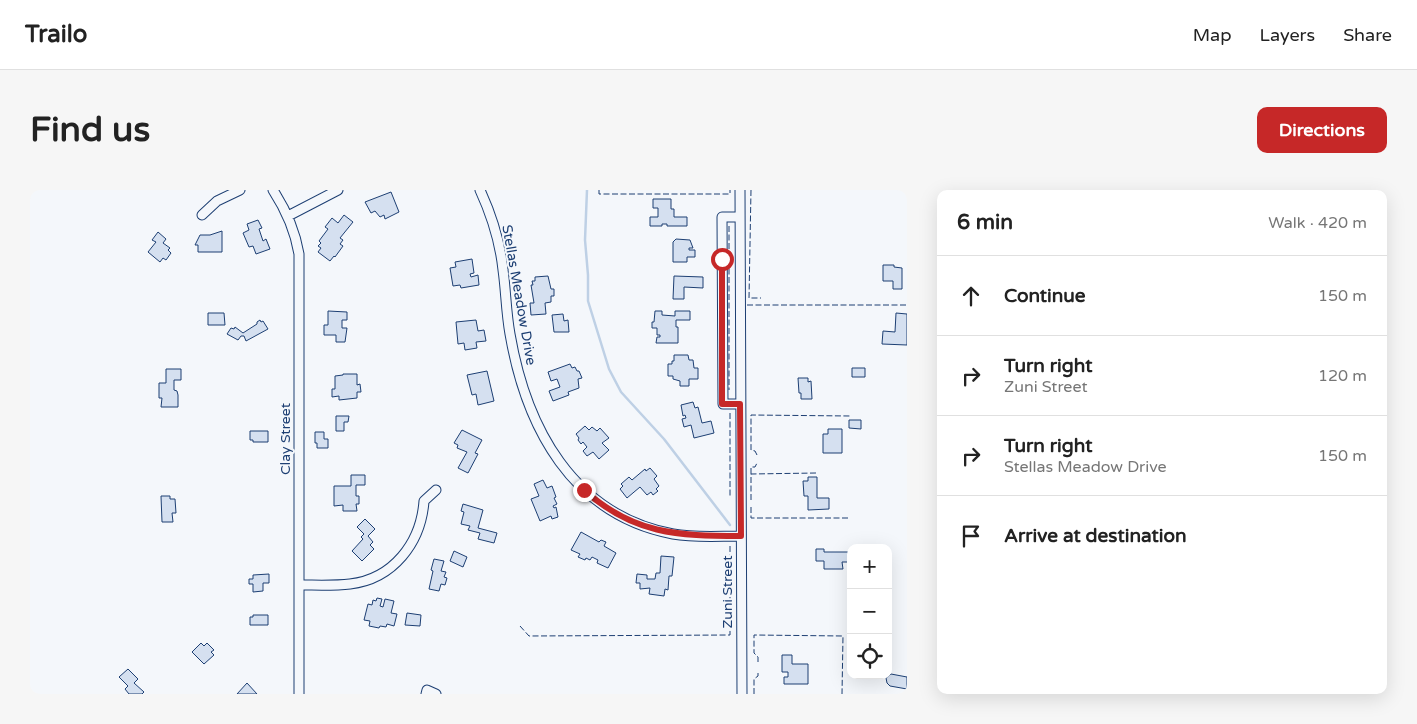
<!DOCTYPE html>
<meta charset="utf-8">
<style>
:root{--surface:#fff;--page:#f6f6f6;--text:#222;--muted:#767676;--line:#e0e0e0;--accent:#c62828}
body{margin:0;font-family:"Varela Round",sans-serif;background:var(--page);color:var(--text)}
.controls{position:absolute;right:15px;bottom:15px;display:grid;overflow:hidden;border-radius:10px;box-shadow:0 5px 20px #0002}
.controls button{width:45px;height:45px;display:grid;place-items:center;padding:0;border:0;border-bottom:1px solid var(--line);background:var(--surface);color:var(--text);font:25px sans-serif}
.stop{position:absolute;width:15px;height:15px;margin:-11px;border:4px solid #c62828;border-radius:50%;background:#fff}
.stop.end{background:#c62828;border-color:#fff;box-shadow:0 1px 5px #0008}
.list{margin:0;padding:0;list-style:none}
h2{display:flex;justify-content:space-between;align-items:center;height:65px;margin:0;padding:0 20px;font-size:21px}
h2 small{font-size:16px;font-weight:400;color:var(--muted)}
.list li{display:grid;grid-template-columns:32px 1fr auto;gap:15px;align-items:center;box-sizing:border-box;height:80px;padding:0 20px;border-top:1px solid var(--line)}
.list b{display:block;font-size:19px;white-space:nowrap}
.list p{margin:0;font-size:16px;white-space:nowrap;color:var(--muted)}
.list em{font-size:16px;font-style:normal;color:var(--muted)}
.icon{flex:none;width:28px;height:28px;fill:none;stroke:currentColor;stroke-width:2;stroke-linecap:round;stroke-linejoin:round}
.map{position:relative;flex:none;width:877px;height:504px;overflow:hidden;border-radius:10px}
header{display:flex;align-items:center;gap:30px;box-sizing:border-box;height:70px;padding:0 25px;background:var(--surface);border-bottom:1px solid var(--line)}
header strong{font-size:24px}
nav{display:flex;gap:28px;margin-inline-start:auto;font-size:18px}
.intro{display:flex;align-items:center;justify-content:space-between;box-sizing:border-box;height:120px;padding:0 30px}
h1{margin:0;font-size:35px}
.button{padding:12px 22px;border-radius:10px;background:var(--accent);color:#fff;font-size:18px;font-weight:700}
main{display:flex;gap:30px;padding:0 30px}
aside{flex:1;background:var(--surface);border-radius:10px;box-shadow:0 5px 20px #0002}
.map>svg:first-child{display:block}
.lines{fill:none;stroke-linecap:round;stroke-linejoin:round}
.stream{stroke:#bed0e5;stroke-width:2.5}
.building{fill:#d5e0f0;stroke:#1d3f73}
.minor-casing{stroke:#1d3f73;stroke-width:11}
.minor{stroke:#f4f7fb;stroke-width:9}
.fence{stroke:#1d3f73;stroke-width:1;stroke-dasharray:6 2.5;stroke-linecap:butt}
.route{stroke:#c62828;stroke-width:6}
.labels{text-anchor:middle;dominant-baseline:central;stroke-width:4;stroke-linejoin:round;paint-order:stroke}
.street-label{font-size:14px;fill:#1d3f73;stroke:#f4f7fb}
</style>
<header>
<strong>Trailo</strong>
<nav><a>Map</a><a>Layers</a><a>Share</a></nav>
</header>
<div class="intro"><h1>Find us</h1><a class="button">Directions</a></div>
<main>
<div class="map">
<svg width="877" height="504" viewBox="0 0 877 504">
<rect width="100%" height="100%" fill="#f4f7fb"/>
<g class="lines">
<path class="stream" d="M 557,0 L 555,50 L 558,85 L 558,111 L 579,179 L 591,202 L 634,249 L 700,335"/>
</g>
<path class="building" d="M 361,2 L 369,22 L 355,29 L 354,25 L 350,27 L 345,21 L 341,23 L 335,12 Z
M 623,9 L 641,9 L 641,19 L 644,19 L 644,27 L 657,27 L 657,36 L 637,36 L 637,34 L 632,34 L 632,36 L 620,36 L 620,27 L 628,27 L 628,18 L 623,18 Z
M 314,25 L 323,32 L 310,48 L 313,50 L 310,54 L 313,56 L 305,67 L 304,66 L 300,71 L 288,62 L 291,58 L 288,56 L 291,53 L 289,51 L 298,39 L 295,37 L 302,28 L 308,33 Z
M 228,30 L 232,38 L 229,39 L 233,51 L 236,49 L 240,59 L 226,64 L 223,56 L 219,57 L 213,43 L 219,40 L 217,34 Z
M 192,41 L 192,62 L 168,62 L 168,55 L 165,55 L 170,45 L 180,45 Z
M 128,42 L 136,49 L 133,53 L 140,58 L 138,60 L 141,63 L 136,70 L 133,68 L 130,72 L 118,62 L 126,52 L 122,50 Z
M 646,49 L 660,50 L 663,58 L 659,58 L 659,60 L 665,60 L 665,67 L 657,67 L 657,72 L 643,72 L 643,52 Z
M 442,69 L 444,83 L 440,84 L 441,87 L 448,85 L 449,95 L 431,98 L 430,95 L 423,96 L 420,78 L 426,77 L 425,72 Z
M 853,75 L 864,75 L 864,77 L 872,78 L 872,99 L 863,99 L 863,91 L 853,91 Z
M 518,86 L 521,99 L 524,99 L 524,106 L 521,106 L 521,112 L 515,113 L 516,124 L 501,125 L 500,113 L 504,113 L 501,95 L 503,95 L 502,91 L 505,91 L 505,87 Z
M 644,86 L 673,87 L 673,98 L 654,97 L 654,109 L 643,109 Z
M 298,121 L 317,122 L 317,130 L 312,130 L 312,138 L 317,138 L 315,152 L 306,152 L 306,145 L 294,145 L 294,135 L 298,135 Z
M 625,121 L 632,121 L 632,125 L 645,126 L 645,121 L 660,121 L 660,130 L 646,130 L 646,137 L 648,137 L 648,153 L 626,153 L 627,147 L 630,147 L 630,145 L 627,145 L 627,138 L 622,138 L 622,132 L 624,132 Z
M 178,123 L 194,123 L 195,135 L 178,135 Z
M 866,123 L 877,124 L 877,155 L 852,154 L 853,141 L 865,142 Z
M 533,124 L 534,131 L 538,130 L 539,142 L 524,142 L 522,125 Z
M 230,130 L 231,132 L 233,131 L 238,139 L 216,151 L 214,146 L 211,146 L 208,150 L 197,144 L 201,138 L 204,139 L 205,137 L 213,143 L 227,134 L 227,132 Z
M 446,130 L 448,141 L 454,140 L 456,151 L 446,152 L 447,158 L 435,160 L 434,153 L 428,154 L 426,132 Z
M 644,165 L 658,165 L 659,170 L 663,170 L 664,178 L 668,178 L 668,189 L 659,189 L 659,196 L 650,196 L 650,191 L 643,189 L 643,186 L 638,186 L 638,174 L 642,174 L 642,171 L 644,171 Z
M 540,174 L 542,178 L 545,177 L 547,181 L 549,181 L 552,188 L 548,189 L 549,198 L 538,202 L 539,205 L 523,211 L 519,201 L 530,197 L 527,189 L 521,191 L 518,182 Z
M 822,178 L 835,178 L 835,187 L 822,187 Z
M 136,179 L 151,179 L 151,190 L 144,190 L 144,200 L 147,201 L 148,205 L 148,217 L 131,217 L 132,208 L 129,208 L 129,193 L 136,193 Z
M 457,181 L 464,211 L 448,215 L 446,204 L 442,205 L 437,185 Z
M 313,184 L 327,184 L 327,195 L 330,194 L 331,202 L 327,202 L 327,208 L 309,210 L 309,206 L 302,207 L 302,199 L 305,199 L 305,186 L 313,185 Z
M 768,188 L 778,188 L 778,192 L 781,191 L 782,209 L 771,209 L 771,203 L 769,203 Z
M 663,212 L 665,218 L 668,217 L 672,233 L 681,231 L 684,243 L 664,248 L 661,235 L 654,237 L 652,229 L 656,228 L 655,225 L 653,226 L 651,215 Z
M 306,226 L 319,226 L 318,232 L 314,232 L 314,241 L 306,241 Z
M 819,230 L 831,230 L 831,239 L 819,238 Z
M 555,236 L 559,240 L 562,237 L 567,241 L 570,238 L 579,248 L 572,253 L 579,260 L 569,269 L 563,262 L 557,266 L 553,261 L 557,257 L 553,252 L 551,254 L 548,250 L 549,248 L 546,244 Z
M 798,239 L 812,239 L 812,263 L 793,263 L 793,244 L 798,244 Z
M 432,240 L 452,250 L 445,263 L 448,264 L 438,283 L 428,278 L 437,262 L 427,258 L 428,255 L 424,253 Z
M 220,241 L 238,241 L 238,252 L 223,252 L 223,250 L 220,250 Z
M 285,242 L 294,242 L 294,249 L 298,249 L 298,258 L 287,258 L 287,253 L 285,253 Z
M 620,278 L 627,286 L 624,289 L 629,296 L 626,299 L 628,301 L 623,305 L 621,302 L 617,305 L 610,297 L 597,308 L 590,299 L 593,296 L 591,294 L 599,287 L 602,290 L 615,279 L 616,281 Z
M 321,285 L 335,285 L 335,295 L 326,295 L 326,306 L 329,306 L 329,314 L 326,314 L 327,321 L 313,321 L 313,315 L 304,316 L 304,296 L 321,296 Z
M 778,287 L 787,287 L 787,308 L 799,308 L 799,319 L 778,320 L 778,306 L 774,306 L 773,291 L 778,291 Z
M 513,290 L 517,298 L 522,296 L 526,307 L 524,308 L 527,314 L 523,316 L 524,318 L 526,317 L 528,327 L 522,329 L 521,326 L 510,331 L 501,309 L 509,306 L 504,294 Z
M 131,306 L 140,306 L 140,309 L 145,309 L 146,323 L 142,323 L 143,332 L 132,332 Z
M 433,314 L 453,320 L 448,338 L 467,343 L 464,353 L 448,349 L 450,343 L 438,340 L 440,336 L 431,334 L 434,322 L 431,321 Z
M 335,329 L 345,339 L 338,346 L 343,352 L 340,355 L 344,359 L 332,371 L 322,361 L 333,349 L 331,347 L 334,344 L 327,337 Z
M 551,342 L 569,352 L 571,350 L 576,352 L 574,356 L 586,363 L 578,378 L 567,373 L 568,370 L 562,367 L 560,370 L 556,368 L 555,370 L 548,367 L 550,364 L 541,360 Z
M 786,359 L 794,359 L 794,362 L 818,362 L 818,372 L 812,372 L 813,379 L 794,379 L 794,371 L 786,371 Z
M 424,361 L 437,367 L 433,377 L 420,371 Z
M 631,366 L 644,367 L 642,386 L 639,386 L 638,400 L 635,399 L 634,406 L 619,404 L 620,398 L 610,399 L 610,393 L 606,393 L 607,384 L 617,385 L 617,389 L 625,389 L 626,383 L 630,383 Z
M 404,369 L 414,371 L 411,381 L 416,382 L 414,387 L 417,388 L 415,395 L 411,394 L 409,401 L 399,399 L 403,381 L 401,380 Z
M 239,384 L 239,393 L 233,393 L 233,401 L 223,402 L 223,394 L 219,394 L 219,389 L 223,389 L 223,385 Z
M 347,408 L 352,409 L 350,416 L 353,417 L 355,409 L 364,411 L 361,423 L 367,424 L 364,436 L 357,434 L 356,437 L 350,436 L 349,438 L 339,436 L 340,431 L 334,430 L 338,414 L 342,415 L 343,410 L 346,411 Z
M 377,423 L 391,425 L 390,436 L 375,435 Z
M 223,425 L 238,425 L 238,435 L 220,435 L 220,427 L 223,427 Z
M 171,453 L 174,456 L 177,453 L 184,460 L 181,462 L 184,465 L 174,474 L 162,462 Z
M 752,465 L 762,465 L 762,474 L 778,474 L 778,494 L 754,494 L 754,487 L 758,487 L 758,482 L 752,482 Z
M 98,479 L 108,489 L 104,493 L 114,502 L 112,504 L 99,504 L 95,499 L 98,496 L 89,487 Z
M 861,484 L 877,487 L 877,499 L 860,496 L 857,493 L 856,488 Z
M 217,493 L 227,504 L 207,504 Z"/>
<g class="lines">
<defs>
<path id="minor" d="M 243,0 C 256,20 265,40 269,64 L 269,504
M 450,0 C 462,26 470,51 473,80 C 476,101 476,122 480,144 C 496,237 542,325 643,344 C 665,348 688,346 711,346
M 710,0 L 712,504
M 172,25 L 187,11 L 210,0
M 258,26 L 308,0
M 710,214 L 693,214 L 692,27 L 710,27
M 269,395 C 286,395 304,396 320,394 C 363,389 391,353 394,311 L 406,300
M 396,504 L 397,500 L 406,504"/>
</defs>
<use href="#minor" class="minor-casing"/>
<use href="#minor" class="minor"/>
<path class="fence" d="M 569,0 L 569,4 L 700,4 L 700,0
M 721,0 L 719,108 L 731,108
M 699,36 L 699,200
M 717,115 L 877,115
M 700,223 L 700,308
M 727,265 L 725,261 L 721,260 L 721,225 L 820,226
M 721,284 L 721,277 L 725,277 L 727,273
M 721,310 L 721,284 L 787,283
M 721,317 L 721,328 L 819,328
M 490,436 L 499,446 L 700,445 L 700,356
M 728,472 L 728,467 L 724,463 L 724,445 L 813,446 L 812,504
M 724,504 L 724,489 L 728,486 L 728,481"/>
</g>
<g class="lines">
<path class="route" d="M 554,300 C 603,344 647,346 711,346 L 710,214 L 692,214 L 692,69"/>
</g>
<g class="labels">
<g class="street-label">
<text transform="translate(489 105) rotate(80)">Stellas Meadow Drive</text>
<text transform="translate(255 249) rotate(-90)">Clay Street</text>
<text transform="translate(697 402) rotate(-90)">Zuni Street</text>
</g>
</g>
</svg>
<div class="controls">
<button>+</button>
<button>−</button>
<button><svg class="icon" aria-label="locate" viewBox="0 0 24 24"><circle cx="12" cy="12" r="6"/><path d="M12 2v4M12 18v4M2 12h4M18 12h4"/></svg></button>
</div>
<div class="stop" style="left:692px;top:69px"></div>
<div class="stop end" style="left:554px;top:300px"></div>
</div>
<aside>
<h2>6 min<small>Walk · 420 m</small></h2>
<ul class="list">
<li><svg class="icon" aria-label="ahead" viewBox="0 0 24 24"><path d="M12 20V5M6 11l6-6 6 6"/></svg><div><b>Continue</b></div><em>150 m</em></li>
<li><svg class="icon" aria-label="right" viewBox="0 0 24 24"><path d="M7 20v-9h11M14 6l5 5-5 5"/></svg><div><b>Turn right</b><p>Zuni Street</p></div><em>120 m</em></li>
<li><svg class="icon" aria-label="right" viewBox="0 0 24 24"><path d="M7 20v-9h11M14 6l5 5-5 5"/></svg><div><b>Turn right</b><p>Stellas Meadow Drive</p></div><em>150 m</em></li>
<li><svg class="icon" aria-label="arrive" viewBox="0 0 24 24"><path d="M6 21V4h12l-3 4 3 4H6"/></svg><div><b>Arrive at destination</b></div></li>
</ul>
</aside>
</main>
